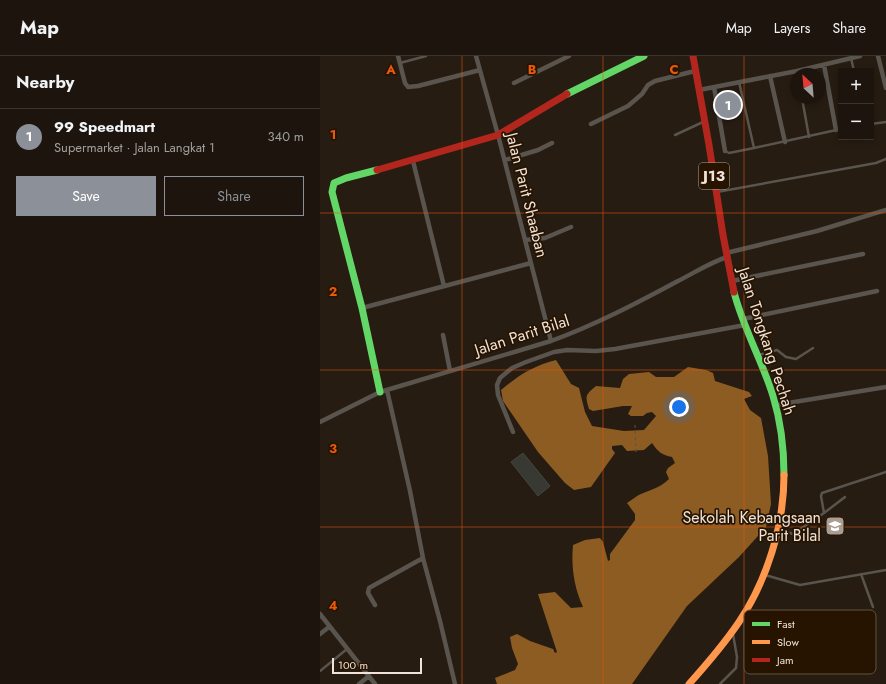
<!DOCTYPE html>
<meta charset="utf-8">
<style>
:root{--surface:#1d150d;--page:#251e16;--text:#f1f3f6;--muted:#a09f9d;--line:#3b342e;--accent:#8c9099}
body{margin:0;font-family:Jost,sans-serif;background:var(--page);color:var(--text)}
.controls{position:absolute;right:12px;top:12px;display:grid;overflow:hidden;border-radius:0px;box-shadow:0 2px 6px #0003}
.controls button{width:36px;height:36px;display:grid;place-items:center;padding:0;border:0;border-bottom:1px solid var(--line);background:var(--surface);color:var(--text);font:20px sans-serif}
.compass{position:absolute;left:470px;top:12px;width:36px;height:36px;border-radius:50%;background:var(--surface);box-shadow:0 2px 6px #0003;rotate:334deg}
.scale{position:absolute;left:12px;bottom:10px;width:90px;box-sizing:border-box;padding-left:4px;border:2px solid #f1e3d7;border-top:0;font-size:11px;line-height:14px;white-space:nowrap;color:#f1e3d7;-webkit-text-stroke:3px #261401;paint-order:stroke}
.you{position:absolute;left:359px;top:351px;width:14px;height:14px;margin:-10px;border:3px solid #fff;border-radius:50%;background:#1a73e8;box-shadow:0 0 0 6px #1a73e833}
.badge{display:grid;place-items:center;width:26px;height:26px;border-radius:50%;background:var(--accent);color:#fff;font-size:13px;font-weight:700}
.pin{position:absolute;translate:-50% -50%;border:2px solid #fff;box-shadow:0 1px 4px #0006}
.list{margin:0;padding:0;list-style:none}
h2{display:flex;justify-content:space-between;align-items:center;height:52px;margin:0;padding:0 16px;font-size:17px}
h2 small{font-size:13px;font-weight:400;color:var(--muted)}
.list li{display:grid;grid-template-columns:26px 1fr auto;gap:12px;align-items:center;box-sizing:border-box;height:56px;padding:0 16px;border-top:1px solid var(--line)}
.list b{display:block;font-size:15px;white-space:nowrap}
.list p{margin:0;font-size:13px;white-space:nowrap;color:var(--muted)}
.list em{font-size:13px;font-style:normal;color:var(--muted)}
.actions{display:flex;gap:8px;padding:12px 16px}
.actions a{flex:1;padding:9px 0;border:1px solid var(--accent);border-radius:0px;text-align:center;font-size:14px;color:var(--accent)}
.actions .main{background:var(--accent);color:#fff}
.map{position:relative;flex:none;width:566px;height:628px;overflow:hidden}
header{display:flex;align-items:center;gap:24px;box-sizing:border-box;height:56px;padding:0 20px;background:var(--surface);border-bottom:1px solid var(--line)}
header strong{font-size:19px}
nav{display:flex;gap:22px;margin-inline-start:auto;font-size:14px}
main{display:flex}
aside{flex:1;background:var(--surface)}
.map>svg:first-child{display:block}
.water{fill:#8d5c22}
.building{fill:#383932;stroke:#444641}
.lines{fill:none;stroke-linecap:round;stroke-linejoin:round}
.path{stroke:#59534d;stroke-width:1;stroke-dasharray:3 3;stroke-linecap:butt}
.lane{stroke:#59544e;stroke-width:2.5}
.street{stroke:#59544e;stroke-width:4.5}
.fast{stroke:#63d668;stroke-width:7}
.slow{stroke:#ff974d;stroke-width:7}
.jam{stroke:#b3261e;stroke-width:7}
.grid{fill:none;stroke:#e8590c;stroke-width:1;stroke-opacity:0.55}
.labels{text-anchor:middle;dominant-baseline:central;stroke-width:3.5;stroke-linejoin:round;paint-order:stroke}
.shield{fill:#261401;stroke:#b4a597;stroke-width:1}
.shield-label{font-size:15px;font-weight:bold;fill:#f1e3d7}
.street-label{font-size:16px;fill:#f1e3d7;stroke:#261401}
.poi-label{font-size:16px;fill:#f1e3d7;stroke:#261401;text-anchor:end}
.key{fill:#261401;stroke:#635241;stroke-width:1}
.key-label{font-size:11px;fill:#f1e3d7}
.grid-label{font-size:13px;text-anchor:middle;font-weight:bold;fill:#e8590c;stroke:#261401;stroke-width:3.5;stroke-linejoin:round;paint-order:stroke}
</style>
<header>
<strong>Map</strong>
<nav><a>Map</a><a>Layers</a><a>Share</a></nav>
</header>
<main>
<aside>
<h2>Nearby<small></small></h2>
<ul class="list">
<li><span class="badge">1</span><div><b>99 Speedmart</b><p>Supermarket · Jalan Langkat 1</p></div><em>340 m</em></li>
</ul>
<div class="actions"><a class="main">Save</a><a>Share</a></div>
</aside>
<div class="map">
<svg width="566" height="628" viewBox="0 0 566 628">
<rect width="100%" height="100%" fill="#271c11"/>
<path class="water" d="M 236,304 L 251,328 L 259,332 L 265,356 L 272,370 L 304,375 L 324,374 L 336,360 L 332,356 L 327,357 L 323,360 L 311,360 L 308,358 L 312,350 L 303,350 L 273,355 L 269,353 C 265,340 265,339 276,330 L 300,332 L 303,323 L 309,318 L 329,316 L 336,321 L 354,321 L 368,311 L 386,314 L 393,317 L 395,325 L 429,336 L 432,340 L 424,343 L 430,354 L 441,362 L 448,400 L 451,448 L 446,471 L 419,501 L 367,550 L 312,628 L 177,628 L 175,622 L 195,614 L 198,608 L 192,592 L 190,581 L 197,578 L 210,585 L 233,593 L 235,597 L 237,596 L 218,538 L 235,536 L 251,552 L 263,551 C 254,531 251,511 253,489 L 265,484 L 280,482 L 283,486 L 288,505 L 290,504 L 290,498 L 315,464 L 315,458 L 307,447 C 312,444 316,440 321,438 C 331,434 341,431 349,423 L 346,416 L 348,412 L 355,407 L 352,401 C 342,399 338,396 332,387 L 324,394 L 307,395 L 302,389 L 292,390 L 292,393 L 295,397 L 271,431 L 254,434 L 245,427 L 218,396 L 183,345 L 181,334 C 199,319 213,310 236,304 Z"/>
<path class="building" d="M 203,397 L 230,430 L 218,440 L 191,406 Z"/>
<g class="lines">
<path class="path" d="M 315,369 L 316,399"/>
<path class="lane" d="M 531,2 L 534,15
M 80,7 L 106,0
M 419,26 L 434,92
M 482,42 L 489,81
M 551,68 L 566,66
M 355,79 L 383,66
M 405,95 L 409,97 L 434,92 L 521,73
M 397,136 L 556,107 L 566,103
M 438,299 L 457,294 L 466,301 L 476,303 L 493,292
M 504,457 L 501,440 L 502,437 L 566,416
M 458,473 L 473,478 L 504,457 L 525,441
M 541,518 L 553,551
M 445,519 L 480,529 L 566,514
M 0,615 L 27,593
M 400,628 L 416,612 L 417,601 L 413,578"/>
<path class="street" d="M 78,0 L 85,27 L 88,31 L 98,30 L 160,14
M 156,0 L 178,79 L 231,285
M 558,0 L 566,32
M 504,9 L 516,74
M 450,20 L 465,86
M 194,27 L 249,0
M 394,31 L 405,95
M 379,34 L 477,15 L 540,0
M 271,68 L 308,50 L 322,38 L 328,29 L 335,25 L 375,15
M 185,104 L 218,94 L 232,87
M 93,105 L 124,230
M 205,184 L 225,182 L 251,171
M 406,197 L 497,175 L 566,154
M 412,225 L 543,198
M 42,252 L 211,207
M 423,263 L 557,235
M 123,279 L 130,315
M 67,334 L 90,435 L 103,502 L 120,565 L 135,628
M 456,349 L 566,331
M 0,366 L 60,336 L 231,285 C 275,269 317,247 358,225 C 374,217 389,207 407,201
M 193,376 L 178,339 L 177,329 L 180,322 L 192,312 L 206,306 L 234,296 L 247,294 L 276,295 L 295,293 L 425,269
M 55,549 L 48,537 L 49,532 L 103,502
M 0,558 L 55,628
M 0,578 L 9,571
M 39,628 L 49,620"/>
<path class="fast" d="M 247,38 L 324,0
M 57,114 L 26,122 L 14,127 L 12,136 L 42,252 L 60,336
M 414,236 C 423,272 442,304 453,340 C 461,366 464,392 464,419"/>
<path class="slow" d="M 369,628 C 387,608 404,588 419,566 C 447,524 464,470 464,419"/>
<path class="jam" d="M 373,0 L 389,89 L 403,179 L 414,236
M 57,114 L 178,79 L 247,38"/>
</g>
<path class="grid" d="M 142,0 L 142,628M 283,0 L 283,628M 424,0 L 424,628M 0,157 L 566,157M 0,314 L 566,314M 0,471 L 566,471"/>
<defs>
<symbol id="school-square" viewBox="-11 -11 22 22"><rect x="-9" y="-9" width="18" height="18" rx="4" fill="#aa9d92" stroke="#261401"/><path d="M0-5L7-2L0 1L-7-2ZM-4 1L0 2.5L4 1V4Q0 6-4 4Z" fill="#fff"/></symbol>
</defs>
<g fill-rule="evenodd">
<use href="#school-square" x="504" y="459" width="22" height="22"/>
</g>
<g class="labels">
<rect class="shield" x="379" y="107" width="30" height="26" rx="3"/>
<g class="shield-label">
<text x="394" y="120">J13</text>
</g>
<g class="street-label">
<text transform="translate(207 139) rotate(76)">Jalan Parit Shaaban</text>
<text transform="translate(202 279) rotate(-18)">Jalan Parit Bilal</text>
<text transform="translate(447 285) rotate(72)">Jalan Tongkang Pechah</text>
</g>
<g class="poi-label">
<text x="501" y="461">Sekolah Kebangsaan<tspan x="501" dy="18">Parit Bilal</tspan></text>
</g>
</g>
<rect x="424" y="554" width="132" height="64" rx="6" class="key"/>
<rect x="432" y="566" width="18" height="4" fill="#63d668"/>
<rect x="432" y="584" width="18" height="4" fill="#ff974d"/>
<rect x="432" y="602" width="18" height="4" fill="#b3261e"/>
<g class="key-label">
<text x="457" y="572">Fast</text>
<text x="457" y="590">Slow</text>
<text x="457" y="608">Jam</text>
</g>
<g class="grid-label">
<text x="71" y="18">A</text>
<text x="212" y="18">B</text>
<text x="354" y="18">C</text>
<text x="13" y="83">1</text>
<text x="13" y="240">2</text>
<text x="13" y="397">3</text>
<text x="13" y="554">4</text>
</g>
</svg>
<div class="controls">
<button>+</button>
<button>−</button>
</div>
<svg class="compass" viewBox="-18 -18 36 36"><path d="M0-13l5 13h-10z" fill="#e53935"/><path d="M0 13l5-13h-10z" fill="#a09f9d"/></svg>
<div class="scale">100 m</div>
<div class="you"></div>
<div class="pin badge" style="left:408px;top:49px">1</div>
</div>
</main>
